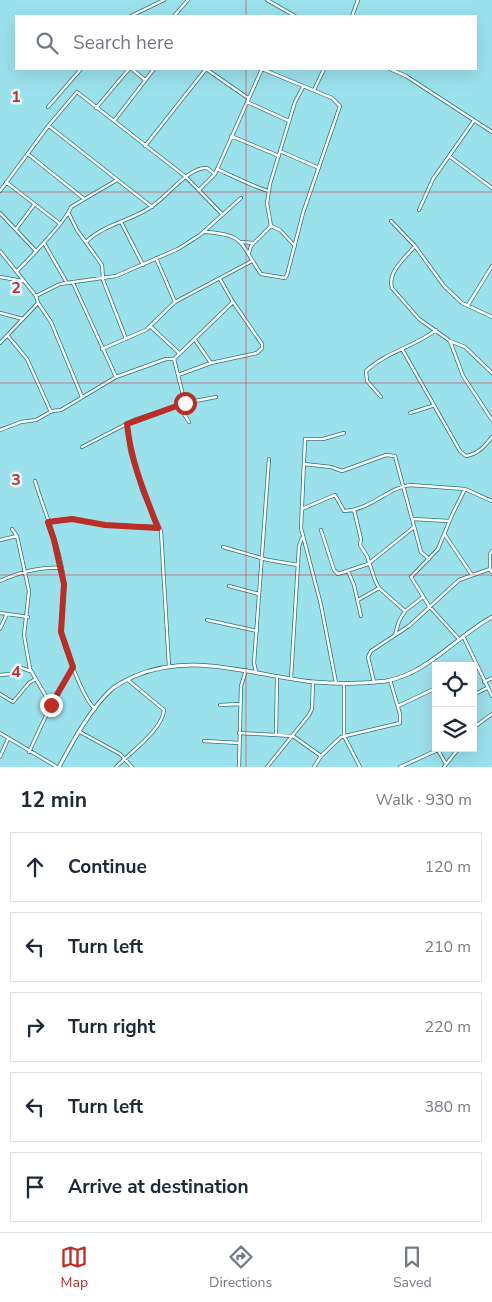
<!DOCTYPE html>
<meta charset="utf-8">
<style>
:root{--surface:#fff;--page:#f2f2f3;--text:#1f2937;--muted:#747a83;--line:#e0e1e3;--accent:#bb2d25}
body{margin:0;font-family:"Nunito Sans",sans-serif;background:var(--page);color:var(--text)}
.controls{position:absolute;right:15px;bottom:15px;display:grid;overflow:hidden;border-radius:0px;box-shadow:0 5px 20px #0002}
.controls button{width:45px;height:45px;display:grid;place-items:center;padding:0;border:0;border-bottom:1px solid var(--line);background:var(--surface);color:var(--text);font:25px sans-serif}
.stop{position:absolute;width:15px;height:15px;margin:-11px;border:4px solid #bb2d25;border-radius:50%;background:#fff}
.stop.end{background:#bb2d25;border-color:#fff;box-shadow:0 1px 5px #0008}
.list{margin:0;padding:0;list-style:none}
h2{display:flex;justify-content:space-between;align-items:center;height:65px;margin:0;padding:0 20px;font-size:21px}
h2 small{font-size:16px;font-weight:400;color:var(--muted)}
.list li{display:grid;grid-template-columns:32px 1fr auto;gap:15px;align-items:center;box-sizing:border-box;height:70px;margin:0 10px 10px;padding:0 10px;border:1px solid var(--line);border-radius:0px}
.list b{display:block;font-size:19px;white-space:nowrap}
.list em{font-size:16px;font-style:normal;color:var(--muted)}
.icon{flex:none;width:28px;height:28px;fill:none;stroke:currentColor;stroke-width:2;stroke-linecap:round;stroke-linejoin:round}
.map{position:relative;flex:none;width:492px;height:767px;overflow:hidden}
.search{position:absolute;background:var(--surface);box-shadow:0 5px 20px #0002;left:15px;right:15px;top:15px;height:55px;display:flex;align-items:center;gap:12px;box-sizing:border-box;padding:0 18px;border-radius:0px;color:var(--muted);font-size:19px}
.sheet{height:465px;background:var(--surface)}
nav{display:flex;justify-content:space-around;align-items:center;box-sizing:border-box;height:70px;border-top:1px solid var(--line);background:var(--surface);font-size:14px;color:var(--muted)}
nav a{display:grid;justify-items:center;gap:2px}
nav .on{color:var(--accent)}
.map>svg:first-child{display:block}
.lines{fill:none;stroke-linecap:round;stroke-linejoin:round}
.minor-casing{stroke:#2a727c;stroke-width:4}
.tertiary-casing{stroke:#2a727c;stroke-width:4.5}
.minor{stroke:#fff;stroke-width:2.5}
.tertiary{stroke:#fff;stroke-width:3}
.route{stroke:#bb2d25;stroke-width:6}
.grid{fill:none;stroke:#d62828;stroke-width:1;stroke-opacity:0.55}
.grid-label{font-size:16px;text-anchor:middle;font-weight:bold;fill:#d62828;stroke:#dffaff;stroke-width:5;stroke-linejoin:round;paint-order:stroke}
</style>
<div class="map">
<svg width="492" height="767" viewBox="0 0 492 767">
<rect width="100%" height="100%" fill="#9be1ec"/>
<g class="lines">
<defs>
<path id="minor" d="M 267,0 L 295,16
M 131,16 L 164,0
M 174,16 L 188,0
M 352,16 L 358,0
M 132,69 L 145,80
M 390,69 L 406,76 L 492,132
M 314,90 L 324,69
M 247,102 L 289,121
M 48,107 L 81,69
M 96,108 L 129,69
M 114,121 L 154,69
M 49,126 L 152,207
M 231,136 L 279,156
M 145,146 L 206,69 L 248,98
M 282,152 L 319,168
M 28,154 L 83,198
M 449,156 L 492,188
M 217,169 C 226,173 263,191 269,191
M 6,182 L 59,223
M 199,190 L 215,174 L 262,69
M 0,191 L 49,125 L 77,92 L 186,177 L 222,214
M 419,210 L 433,179 L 473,122
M 0,213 L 36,251
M 69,214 L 77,230 L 102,265 L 103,280 L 126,339
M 391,221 L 415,246 L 444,286 L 462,303 L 492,317
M 121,222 L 143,265
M 271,226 L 280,230 L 295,246
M 16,229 L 34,205
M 204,232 C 246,234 240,244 261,274 L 285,278 L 287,275 L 303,213 L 340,106 L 332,98 L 262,69
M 86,242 C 104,224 131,221 151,207 C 167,197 189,166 207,168 L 215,174
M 242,242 L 253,243
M 44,243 L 67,283
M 415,246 C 406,257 387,272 392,288 L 419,319 L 450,341 L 465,347 L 492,373
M 0,251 L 36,296 L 38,303 L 51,322 L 82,397
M 249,253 L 251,246 L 271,226 L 267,203 L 270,184 L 295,102 L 303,87
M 156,258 L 175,302
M 17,271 C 28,260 67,220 71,207 L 117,180
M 0,277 L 23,281
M 73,283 L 116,377
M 36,296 L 60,284 L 116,276 L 178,249 L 200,235 L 241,198
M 468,305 L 492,266
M 0,313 L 23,319
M 150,326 L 179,353
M 8,336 L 27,359 L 51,412
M 195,340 L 211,363
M 450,341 L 463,376 L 492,420
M 0,343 L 38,303
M 102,349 L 146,330 L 175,302 L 252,261
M 402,349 L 460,451 L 466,456 C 478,454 485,446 492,437
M 174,359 L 185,403
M 178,375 L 211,363 L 257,353 L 262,348 L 262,344 L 233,302 L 220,279
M 381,397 L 367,381 L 366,371 C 386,352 414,347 436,330
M 179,406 L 189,422
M 410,413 L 432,406
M 127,423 L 130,451 L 143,493 L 161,531 L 169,666
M 0,430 L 21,422 L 36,420 L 52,411 L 61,410 L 116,377 L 166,359 L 174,359 L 233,302
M 82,447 L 134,420 L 185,403 L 216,397
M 304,464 L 331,467 L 342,471 L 386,455 L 395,456 L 421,552 L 429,559
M 35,481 C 45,514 61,549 64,583 C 65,598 60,614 61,629 C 62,644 84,700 95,709
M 302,509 L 335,495 L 344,511 C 371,510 387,488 410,485 L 465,489 L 492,501
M 354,510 L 361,539 L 360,545 L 367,556 L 375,580 L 379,588 L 405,611 L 423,597
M 413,519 L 449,521
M 48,522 L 72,519 L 105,525 L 158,527
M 12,529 L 17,536 L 29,591 L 24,635 L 30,669 L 51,705
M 321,530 L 334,570 L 338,574 L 368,564 L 414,527
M 445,535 L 472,575
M 0,540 L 17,536
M 223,547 L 268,560 L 298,565
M 492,551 L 490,554 L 490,569 L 492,572
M 348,571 L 354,585 L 361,616
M 0,581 C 17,573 42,566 61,568
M 229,586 L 259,594
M 358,600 L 379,588
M 0,613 L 28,617
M 207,620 L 257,631
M 0,629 L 7,614
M 395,635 L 399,621 L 405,611
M 464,638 L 492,696
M 459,639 L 429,606 L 411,577 L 438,549 L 452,515 L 465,489
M 256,672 L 254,663 L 269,459
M 0,675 L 10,674 L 19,667 L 30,671
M 291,678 L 299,546 L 302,538
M 374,682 L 368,657 L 371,651 L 409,626 L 459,580 L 490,569
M 484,682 L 492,678
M 336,683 L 321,605 L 301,528 L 305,439 L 323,439 L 344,433
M 344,683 L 344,736 L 360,767
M 0,694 L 13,702 L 29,683 L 34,680
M 473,695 L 487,688
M 220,705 L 240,704
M 398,706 L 434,689 L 436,692
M 473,728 L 492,714
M 80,732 L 120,754 L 132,767
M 0,733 L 57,767
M 239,733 L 293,736 L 321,756
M 276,735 L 277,677
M 204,741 L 239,743
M 438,750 L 446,764
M 29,752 L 51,705 L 73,667
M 0,757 L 8,739
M 116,767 C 130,753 163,729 164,710 L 128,680
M 239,767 L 241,686 L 246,670
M 267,767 L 309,715 L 312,709 L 313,682
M 314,767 L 321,756 L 341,737 L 400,723 L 400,714 L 390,680
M 400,767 L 442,748
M 444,767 L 459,748"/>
<path id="tertiary" d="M 59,767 C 73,741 90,709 112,689 C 119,683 127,680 135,676 C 195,651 254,676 314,682 C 337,684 363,684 386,681 C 427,674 457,636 492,617"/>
</defs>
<use href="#minor" class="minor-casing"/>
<use href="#tertiary" class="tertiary-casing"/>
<use href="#minor" class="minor"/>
<use href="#tertiary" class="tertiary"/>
</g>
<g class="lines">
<path class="route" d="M 51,705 L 73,667 L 61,632 L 64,584 L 54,540 L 48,522 L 72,519 L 105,525 L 158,528 C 144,492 131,462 127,424 L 185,403"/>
</g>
<path class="grid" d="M 246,0 L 246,16M 246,69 L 246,767M 0,192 L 492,192M 0,383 L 492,383M 0,575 L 492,575"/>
<g class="grid-label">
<text x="16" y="102">1</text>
<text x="16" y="293">2</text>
<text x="16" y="485">3</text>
<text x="16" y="677">4</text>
</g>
</svg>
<div class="controls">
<button><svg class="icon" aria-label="locate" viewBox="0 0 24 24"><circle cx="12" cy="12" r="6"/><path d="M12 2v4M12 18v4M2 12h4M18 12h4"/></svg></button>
<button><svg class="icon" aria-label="layers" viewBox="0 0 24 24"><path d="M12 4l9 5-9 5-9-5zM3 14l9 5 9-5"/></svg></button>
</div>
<div class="stop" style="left:185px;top:403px"></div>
<div class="stop end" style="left:51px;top:705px"></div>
<div class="search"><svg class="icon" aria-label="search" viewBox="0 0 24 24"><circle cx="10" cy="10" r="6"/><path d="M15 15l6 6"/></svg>Search here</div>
</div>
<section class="sheet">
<h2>12 min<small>Walk · 930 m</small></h2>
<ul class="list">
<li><svg class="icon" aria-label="ahead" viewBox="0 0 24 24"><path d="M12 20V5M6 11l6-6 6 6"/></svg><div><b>Continue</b></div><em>120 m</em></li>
<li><svg class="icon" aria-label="left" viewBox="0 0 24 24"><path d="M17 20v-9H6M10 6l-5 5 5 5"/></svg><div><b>Turn left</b></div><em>210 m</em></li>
<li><svg class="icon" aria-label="right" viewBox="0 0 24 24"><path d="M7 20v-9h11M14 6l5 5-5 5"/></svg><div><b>Turn right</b></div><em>220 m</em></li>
<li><svg class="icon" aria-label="left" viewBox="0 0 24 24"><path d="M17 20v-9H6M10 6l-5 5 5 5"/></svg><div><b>Turn left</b></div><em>380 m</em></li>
<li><svg class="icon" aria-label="arrive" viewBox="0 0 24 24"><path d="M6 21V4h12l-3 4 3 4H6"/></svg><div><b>Arrive at destination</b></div></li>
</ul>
</section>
<nav>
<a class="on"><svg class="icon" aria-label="map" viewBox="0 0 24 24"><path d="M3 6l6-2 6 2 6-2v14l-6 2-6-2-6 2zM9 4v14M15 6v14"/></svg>Map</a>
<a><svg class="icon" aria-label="directions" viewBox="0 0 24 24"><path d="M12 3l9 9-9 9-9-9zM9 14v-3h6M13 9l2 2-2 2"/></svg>Directions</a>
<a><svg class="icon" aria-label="saved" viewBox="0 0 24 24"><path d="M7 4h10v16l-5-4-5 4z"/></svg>Saved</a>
</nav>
